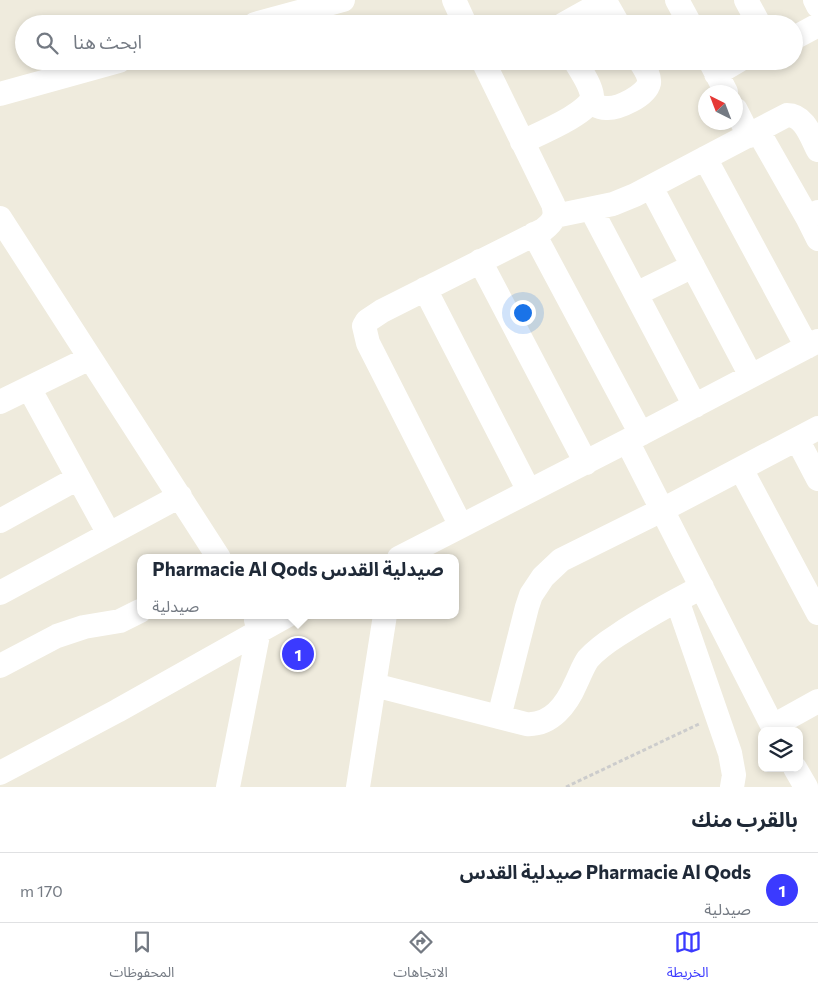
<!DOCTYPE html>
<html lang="ar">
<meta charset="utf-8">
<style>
:root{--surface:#fff;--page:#f2f2f3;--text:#1f2937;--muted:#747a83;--line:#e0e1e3;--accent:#3b3aff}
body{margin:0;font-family:Commissioner,"Noto Sans Arabic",sans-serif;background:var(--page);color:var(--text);direction:rtl}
.controls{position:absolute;right:15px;bottom:15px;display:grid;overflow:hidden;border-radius:10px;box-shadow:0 2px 8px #0003}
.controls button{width:45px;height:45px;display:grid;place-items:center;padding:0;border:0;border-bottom:1px solid var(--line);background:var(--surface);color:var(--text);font:25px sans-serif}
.compass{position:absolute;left:698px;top:85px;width:45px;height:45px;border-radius:50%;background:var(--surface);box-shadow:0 2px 8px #0003;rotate:318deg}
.you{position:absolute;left:522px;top:312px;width:18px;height:18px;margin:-12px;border:4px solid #fff;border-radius:50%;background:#1a73e8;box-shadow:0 0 0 8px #1a73e833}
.badge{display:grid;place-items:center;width:32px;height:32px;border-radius:50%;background:var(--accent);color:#fff;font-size:16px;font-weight:700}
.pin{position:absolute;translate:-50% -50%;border:2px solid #fff;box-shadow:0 1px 5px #0006}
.popup{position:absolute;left:137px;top:554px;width:322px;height:65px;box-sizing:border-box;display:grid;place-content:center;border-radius:10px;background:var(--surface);filter:drop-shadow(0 1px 4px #0005);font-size:16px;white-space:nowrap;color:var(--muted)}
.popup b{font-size:19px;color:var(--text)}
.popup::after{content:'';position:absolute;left:50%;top:100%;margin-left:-10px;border:10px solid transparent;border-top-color:var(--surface)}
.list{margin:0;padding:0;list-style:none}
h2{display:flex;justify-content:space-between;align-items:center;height:65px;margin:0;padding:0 20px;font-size:21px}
h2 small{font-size:16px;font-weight:400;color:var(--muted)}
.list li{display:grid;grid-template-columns:32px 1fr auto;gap:15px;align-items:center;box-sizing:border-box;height:70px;padding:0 20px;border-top:1px solid var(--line)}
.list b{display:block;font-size:19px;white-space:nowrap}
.list p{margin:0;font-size:16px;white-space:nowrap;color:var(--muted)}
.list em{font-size:16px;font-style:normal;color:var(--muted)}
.icon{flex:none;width:28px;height:28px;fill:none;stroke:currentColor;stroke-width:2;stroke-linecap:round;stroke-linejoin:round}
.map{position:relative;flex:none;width:818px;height:787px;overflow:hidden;direction:ltr}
.search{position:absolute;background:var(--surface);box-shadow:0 2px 8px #0003;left:15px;right:15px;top:15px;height:55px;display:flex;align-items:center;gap:12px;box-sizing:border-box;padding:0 18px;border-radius:28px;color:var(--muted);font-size:19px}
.sheet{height:135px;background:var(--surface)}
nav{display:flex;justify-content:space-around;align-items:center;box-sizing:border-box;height:70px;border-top:1px solid var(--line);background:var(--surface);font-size:14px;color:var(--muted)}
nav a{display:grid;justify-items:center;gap:2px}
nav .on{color:var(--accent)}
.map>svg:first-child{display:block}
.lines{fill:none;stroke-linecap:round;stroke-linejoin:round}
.path{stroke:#ccc;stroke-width:3;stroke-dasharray:4 2.5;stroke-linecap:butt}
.minor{stroke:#fff;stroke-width:24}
</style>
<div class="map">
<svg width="818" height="787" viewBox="0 0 818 787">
<rect width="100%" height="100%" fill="#efebdd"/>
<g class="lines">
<path class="path" d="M 566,787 L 701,723"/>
<path class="minor" d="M 454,0 L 465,24
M 677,0 L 690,24
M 746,0 L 759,24
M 815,0 L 818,6
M 605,1 L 618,24
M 255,24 L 343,0
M 564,24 L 605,1 L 604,0
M 794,38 L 818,25
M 710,61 L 726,92
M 716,74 L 738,61
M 0,94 L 119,61
M 591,103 C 595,105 600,108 606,108 C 618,109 646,96 649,83 C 650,75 644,68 640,61
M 736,110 L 749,136
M 758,131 L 807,217
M 522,142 C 536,135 593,112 592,96 C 591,85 581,71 575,61
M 705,158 L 807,347
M 651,187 L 751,376
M 591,209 L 695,406
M 818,212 L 807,217 L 818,239
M 555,216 L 613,204 L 635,195 L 787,115 C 805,115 811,137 818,150
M 0,218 L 219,558
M 534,234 L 641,434
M 480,261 L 586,463
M 425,289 L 529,491
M 636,294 L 693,266
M 29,388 L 109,534
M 0,402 L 90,358
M 797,439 L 818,479
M 627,441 L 775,731
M 741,469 L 818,613
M 0,521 L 78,478
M 461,526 L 368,343 L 364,326 L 367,321 L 382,311 L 543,230 C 553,222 557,217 553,204 L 483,61
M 399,558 L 627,441 L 818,341
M 0,593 L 180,496
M 677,600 L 730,753 L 734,775 L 732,787
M 0,666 L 57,636 L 84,627 L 120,621 L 140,611
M 374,685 L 526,724 C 551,726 567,704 576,683 C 580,675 583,666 588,659 C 597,649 607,642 618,635 C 645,617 673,602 702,587
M 499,717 L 527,607 L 531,595 L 543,577 L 561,560 L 662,510 L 818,428
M 773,726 L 818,701
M 795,768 L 806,787
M 0,773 L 117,711 L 288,615
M 228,787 L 259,630 L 256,620
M 358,787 L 385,615"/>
</g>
</svg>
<div class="controls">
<button><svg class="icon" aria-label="layers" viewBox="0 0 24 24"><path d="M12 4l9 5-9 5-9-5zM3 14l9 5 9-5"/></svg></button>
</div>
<svg class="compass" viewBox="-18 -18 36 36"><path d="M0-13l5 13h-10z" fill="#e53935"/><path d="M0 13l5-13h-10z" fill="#747a83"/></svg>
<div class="you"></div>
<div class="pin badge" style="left:298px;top:654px">1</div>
<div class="popup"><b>Pharmacie Al Qods صيدلية القدس</b>صيدلية</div>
<div class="search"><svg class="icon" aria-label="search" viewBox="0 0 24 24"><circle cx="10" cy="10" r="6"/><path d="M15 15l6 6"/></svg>ابحث هنا</div>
</div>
<section class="sheet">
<h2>بالقرب منك<small></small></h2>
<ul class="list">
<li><span class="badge">1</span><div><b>Pharmacie Al Qods صيدلية القدس</b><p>صيدلية</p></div><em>170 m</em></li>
</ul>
</section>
<nav>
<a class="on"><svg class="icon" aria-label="map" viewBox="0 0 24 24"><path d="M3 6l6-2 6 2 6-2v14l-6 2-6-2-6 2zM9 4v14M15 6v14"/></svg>الخريطة</a>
<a><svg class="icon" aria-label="directions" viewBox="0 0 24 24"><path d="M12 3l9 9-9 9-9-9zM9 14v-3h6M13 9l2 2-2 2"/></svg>الاتجاهات</a>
<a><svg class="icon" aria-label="saved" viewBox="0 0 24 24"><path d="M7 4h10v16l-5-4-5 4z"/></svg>المحفوظات</a>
</nav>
